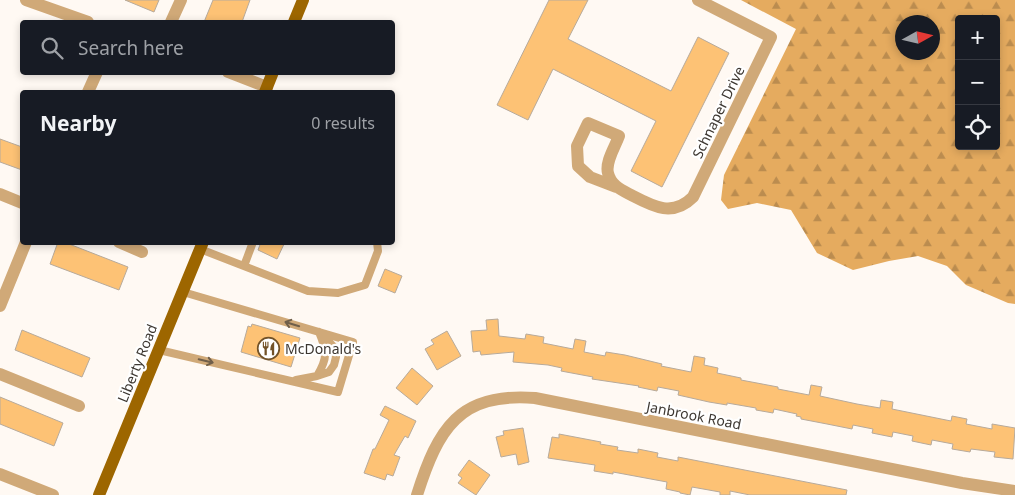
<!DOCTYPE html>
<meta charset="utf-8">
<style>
:root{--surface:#171b24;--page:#20242c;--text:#f1f3f6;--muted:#9ea1a6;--line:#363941}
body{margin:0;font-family:"Noto Sans",sans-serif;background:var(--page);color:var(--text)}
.controls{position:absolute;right:15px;top:15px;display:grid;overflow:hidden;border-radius:5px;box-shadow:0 2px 8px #0003}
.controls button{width:45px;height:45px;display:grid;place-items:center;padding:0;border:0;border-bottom:1px solid var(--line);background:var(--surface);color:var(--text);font:25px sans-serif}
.compass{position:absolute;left:895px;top:15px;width:45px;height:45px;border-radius:50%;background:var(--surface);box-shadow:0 2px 8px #0003;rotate:82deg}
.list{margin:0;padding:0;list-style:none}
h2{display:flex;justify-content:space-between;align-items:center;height:65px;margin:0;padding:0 20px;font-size:21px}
h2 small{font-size:16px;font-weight:400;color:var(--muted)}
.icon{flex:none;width:28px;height:28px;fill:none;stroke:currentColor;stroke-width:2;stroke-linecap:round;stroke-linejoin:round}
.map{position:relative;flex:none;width:1015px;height:495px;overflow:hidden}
.search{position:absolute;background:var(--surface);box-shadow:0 2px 8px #0003;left:20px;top:20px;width:375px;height:55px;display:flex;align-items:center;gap:12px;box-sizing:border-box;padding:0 18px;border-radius:5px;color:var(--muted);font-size:19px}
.panel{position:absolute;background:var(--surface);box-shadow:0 2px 8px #0003;left:20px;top:90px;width:375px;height:155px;border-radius:5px}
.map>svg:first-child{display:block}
.forest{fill:url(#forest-firs);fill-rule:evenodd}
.building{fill:#fdc275;stroke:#b7aa9b}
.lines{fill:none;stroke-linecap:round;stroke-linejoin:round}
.service{stroke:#d0a978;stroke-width:8}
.minor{stroke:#d0a978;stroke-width:12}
.primary{stroke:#9d6600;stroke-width:12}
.oneway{stroke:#705f4a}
.labels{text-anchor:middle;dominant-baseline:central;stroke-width:4.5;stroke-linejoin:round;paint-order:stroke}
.street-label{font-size:14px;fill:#3d3731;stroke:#fff}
.poi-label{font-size:14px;fill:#3d3731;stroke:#fff;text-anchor:start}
</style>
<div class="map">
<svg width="1015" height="495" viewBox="0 0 1015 495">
<defs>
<pattern id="forest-firs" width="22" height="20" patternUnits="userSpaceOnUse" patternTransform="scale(1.25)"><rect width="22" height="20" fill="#e5ab5f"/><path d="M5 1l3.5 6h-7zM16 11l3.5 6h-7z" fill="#bb8c4f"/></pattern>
</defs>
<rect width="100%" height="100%" fill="#fff9f3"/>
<path class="forest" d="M 741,0 L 1015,0 L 1015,304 L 1008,303 L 966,285 L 947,266 L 918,256 L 889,261 L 853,270 L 817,253 L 791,210 L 757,203 L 728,209 L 721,200 L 724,175 L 796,29 ZM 959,19 L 996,19 L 996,146 L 959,146 ZM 902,22 L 932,22 L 932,52 L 902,52 Z"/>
<path class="building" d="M 125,0 L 159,0 L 154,12 Z
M 213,0 L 250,0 L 242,22 L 204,22 Z
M 549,0 L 588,0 L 568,39 L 671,91 L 698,37 L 729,53 L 662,187 L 631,171 L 656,121 L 553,69 L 528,120 L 497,105 Z
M 0,139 L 22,147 L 22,170 L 0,162 Z
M 58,242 L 64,242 L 128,267 L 119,290 L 50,264 Z
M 261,242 L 285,242 L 277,259 L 258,250 Z
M 385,269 L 402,276 L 395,293 L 378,286 Z
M 498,319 L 499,336 L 525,339 L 526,334 L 544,337 L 543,343 L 573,349 L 575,339 L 586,341 L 584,352 L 605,356 L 606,352 L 625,355 L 662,364 L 661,366 L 691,372 L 694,356 L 705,358 L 704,365 L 718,368 L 717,373 L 741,378 L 741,380 L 778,387 L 778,389 L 809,395 L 811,385 L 822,387 L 820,396 L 857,404 L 880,408 L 881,400 L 893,402 L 892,409 L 951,421 L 952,416 L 967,419 L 966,424 L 992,429 L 992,424 L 1015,428 L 1013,459 L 994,457 L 995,452 L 971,449 L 970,452 L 952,449 L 953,444 L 932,440 L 931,445 L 912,441 L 913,436 L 893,432 L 892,437 L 872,433 L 873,429 L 853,425 L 852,429 L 827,424 L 801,419 L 801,417 L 796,416 L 797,414 L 774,409 L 773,413 L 756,410 L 756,408 L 727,403 L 727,405 L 709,402 L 678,395 L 679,391 L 658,387 L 657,391 L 638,387 L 639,386 L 592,379 L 593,377 L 561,371 L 562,368 L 548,365 L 513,362 L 514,352 L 481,355 L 480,351 L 473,352 L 471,331 L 487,330 L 486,320 Z
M 252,324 L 300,338 L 291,367 L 241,352 L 248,326 L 251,327 Z
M 22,330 L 90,358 L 82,377 L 15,350 Z
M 447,331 L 461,356 L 437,370 L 425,349 L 434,344 L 431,340 Z
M 412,368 L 433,386 L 417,405 L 396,388 Z
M 0,397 L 63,423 L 54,446 L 0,424 Z
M 385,406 L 416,421 L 408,438 L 405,436 L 394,455 L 400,457 L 393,476 L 387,474 L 385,480 L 364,473 L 373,449 L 375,449 L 389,420 L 380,415 Z
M 523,428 L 529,462 L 518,465 L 516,454 L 501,457 L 496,437 L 504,435 L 503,431 Z
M 559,434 L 601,442 L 600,444 L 618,447 L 617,450 L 638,453 L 638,449 L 658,453 L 657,457 L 678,461 L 678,457 L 847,490 L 846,495 L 750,495 L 730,491 L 730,495 L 720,495 L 720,492 L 692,487 L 690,495 L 680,493 L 680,492 L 666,489 L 667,482 L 613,472 L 613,474 L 594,471 L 595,465 L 548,458 L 552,437 L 559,438 Z
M 469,460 L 490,475 L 476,495 L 458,483 L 462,478 L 458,475 Z"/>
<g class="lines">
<path class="service" d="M 200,249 L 308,291 L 338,293 L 365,285 L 378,251 L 377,242
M 244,266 L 253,242
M 159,350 L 338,392 L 353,342 L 183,292
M 317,376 L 329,372 L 334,365 L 336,357 L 334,347 L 322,335
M 296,380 L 317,376 C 328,358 327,351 319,332"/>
<path class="minor" d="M 26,0 L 88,22
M 171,22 L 181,0
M 228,72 L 267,87
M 88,92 L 97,72
M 616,187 L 590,177 L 578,166 L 577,146 L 588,123 L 619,136 C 615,147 605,162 608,173 C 611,186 622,190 633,196 C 654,207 673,217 693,197 L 771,37 L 698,0
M 0,194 L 22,203
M 119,242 L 142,252
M 0,306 L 26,242
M 0,374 L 79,406
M 0,474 L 53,495
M 417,495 C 438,429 459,392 535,398 L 962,483 L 1015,491"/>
<path class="primary" d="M 294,22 L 303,0
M 265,92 L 273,72
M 99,495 L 203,242"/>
</g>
<defs><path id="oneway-shaft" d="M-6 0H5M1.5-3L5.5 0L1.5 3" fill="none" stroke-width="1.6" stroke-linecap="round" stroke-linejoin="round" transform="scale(1.25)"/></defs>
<g class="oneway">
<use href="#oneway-shaft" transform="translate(292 324) rotate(-163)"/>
<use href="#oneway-shaft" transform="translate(206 361) rotate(13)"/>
</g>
<defs>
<symbol id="restaurant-ring" viewBox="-11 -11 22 22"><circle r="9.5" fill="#fff" stroke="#725228" stroke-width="1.5"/><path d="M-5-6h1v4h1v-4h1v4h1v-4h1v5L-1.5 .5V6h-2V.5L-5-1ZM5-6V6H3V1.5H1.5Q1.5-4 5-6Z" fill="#725228"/></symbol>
</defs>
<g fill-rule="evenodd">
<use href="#restaurant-ring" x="256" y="336" width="25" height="25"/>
</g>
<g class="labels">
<g class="street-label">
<text transform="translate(718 112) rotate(-64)">Schnaper Drive</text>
<text transform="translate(137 363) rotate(-68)">Liberty Road</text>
<text transform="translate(694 415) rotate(11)">Janbrook Road</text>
</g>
<g class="poi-label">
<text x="285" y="348">McDonald's</text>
</g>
</g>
</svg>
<div class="controls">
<button>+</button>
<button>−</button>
<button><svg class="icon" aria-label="locate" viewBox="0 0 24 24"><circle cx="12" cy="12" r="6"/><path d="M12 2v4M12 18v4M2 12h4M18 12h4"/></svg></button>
</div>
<svg class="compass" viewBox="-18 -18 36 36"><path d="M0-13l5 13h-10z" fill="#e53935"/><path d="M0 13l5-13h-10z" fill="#9ea1a6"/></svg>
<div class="search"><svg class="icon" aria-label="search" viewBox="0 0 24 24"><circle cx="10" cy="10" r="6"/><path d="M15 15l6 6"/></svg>Search here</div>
<section class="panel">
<h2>Nearby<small>0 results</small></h2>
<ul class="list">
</ul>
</section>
</div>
